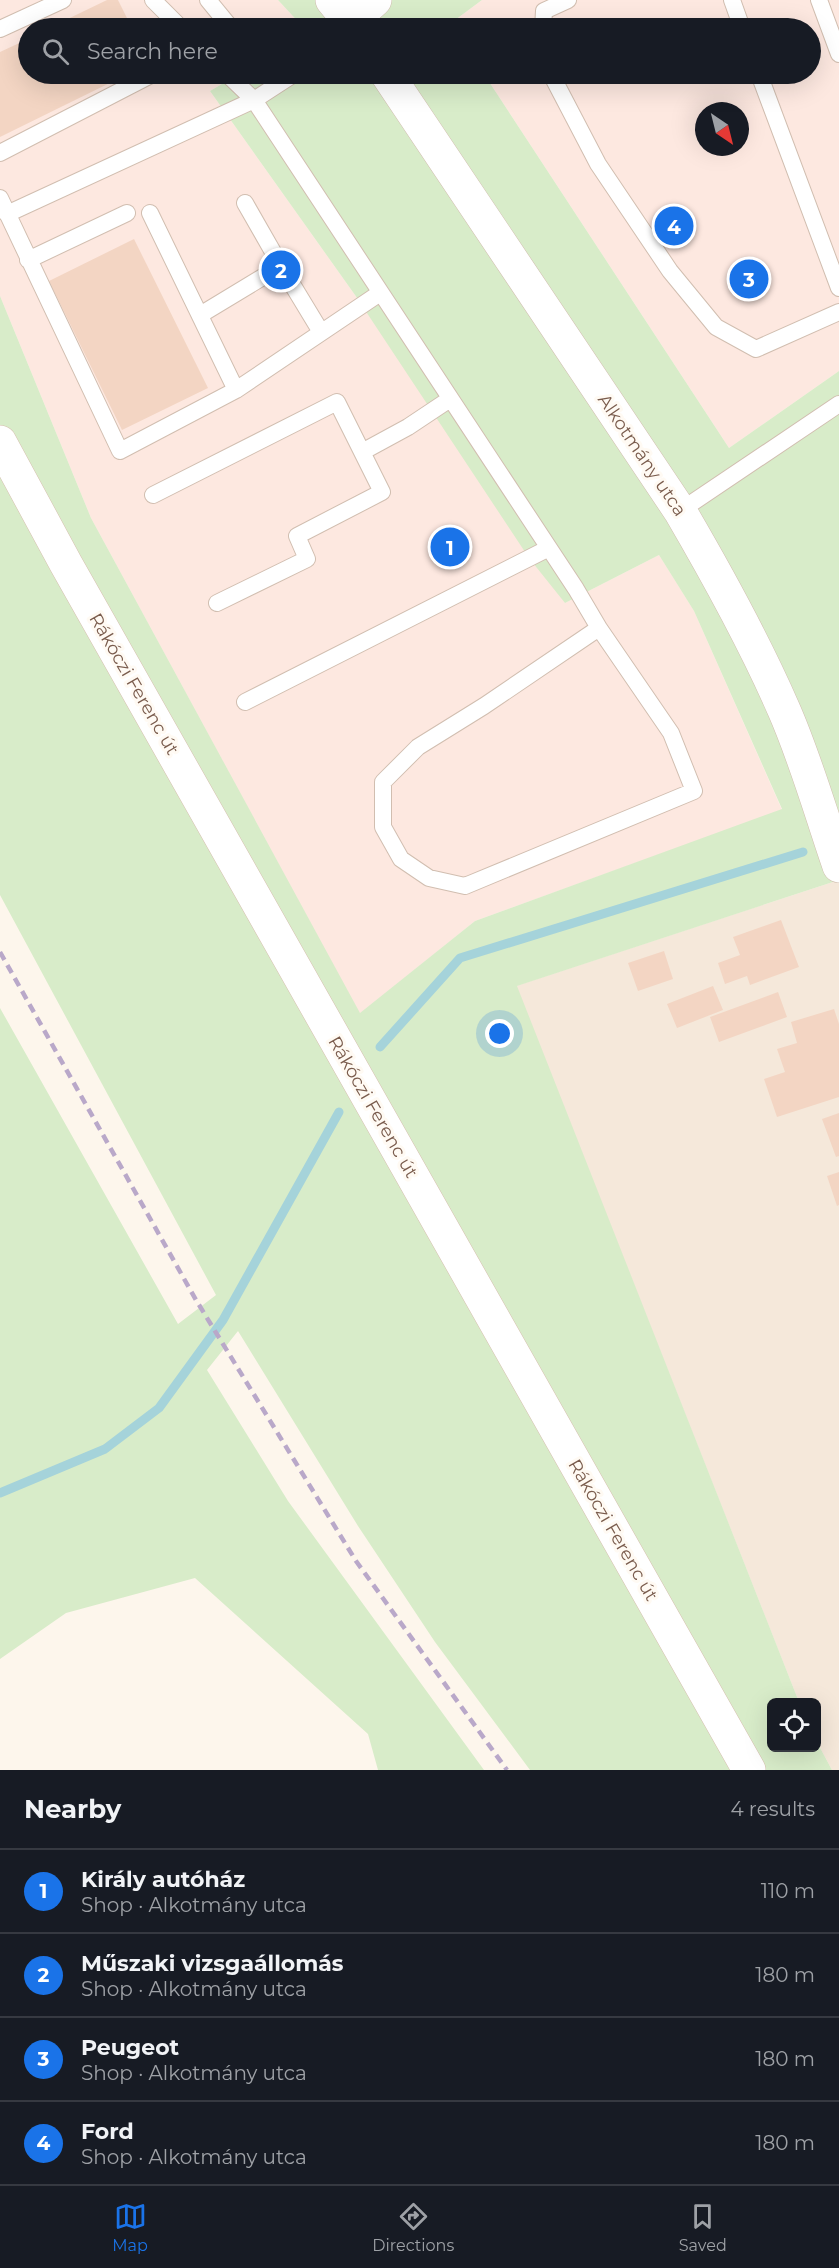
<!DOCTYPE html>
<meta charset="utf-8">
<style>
:root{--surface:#171b24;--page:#20242c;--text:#f1f3f6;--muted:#9ea1a6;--line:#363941;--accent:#1a73e8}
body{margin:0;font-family:Montserrat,sans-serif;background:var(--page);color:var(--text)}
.controls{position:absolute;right:18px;bottom:18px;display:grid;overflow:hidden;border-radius:9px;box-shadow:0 6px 24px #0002}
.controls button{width:54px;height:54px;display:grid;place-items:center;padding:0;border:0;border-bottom:2px solid var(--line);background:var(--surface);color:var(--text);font:30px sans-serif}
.compass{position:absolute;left:695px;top:102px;width:54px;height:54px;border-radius:50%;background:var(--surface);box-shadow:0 6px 24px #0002;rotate:145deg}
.you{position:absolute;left:500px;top:1034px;width:21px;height:21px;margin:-15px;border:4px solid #fff;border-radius:50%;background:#1a73e8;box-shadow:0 0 0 9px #1a73e833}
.badge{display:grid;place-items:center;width:39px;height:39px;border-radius:50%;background:var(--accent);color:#fff;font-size:20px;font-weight:700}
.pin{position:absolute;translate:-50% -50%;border:3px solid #fff;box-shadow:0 2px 6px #0006}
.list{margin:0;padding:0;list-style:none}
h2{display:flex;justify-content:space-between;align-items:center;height:78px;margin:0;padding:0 24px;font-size:26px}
h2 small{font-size:20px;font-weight:400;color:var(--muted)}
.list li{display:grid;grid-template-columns:39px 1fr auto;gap:18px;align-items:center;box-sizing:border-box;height:84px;padding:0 24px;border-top:2px solid var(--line)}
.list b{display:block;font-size:22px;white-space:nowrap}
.list p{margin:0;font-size:20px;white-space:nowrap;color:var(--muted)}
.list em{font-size:20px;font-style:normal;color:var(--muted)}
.icon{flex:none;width:33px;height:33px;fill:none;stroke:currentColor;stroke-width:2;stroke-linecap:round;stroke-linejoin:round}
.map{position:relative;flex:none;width:839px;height:1770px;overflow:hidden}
.search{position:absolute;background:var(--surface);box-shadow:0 6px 24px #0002;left:18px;right:18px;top:18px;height:66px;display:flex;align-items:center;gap:15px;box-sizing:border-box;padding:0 21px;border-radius:33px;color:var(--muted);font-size:22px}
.sheet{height:414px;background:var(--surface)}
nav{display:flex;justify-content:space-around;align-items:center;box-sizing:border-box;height:84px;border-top:2px solid var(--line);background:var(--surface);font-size:16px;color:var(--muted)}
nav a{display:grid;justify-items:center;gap:3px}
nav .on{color:var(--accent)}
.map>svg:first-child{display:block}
.residential{fill:#f5e8da}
.commercial{fill:#fde8e0;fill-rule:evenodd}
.green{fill:#d8ecc9}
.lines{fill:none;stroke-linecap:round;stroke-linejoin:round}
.stream{stroke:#a5d3da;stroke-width:9}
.building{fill:#f3d5c3}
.service-casing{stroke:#d1beb0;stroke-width:18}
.minor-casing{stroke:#d1beb0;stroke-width:34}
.secondary-casing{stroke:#d6c0b0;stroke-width:34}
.service{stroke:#fff;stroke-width:16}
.minor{stroke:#fff;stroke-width:33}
.secondary{stroke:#fff;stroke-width:33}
.rail{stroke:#b9a8c9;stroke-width:4.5;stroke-dasharray:9 6;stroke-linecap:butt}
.labels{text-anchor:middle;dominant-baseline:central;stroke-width:6;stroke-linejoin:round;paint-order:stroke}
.street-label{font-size:18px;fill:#7a5c4d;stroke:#fffaf3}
</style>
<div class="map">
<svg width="839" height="1770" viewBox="0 0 839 1770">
<rect width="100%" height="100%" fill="#fdf6ec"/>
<path class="residential" d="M 839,880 L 839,1770 L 832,1770 L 817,1742 L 816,1702 L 799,1702 L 516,986 Z"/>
<path class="commercial" d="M 0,0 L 278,0 L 304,28 L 28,28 L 28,74 L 239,74 L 210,91 L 355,295 L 565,603 L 659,555 L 694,611 L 782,810 L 475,921 L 360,1014 L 91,518 L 0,296 Z
M 482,0 L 839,0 L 839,371 L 729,448 L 484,74 L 810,74 L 810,28 L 455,28 L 451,23 ZM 704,111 L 740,111 L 740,147 L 704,147 Z"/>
<path class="green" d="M 278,0 L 482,0 L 451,23 L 455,28 L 304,28 Z
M 239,74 L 484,74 L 729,448 L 839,371 L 839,880 L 517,986 L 799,1702 L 772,1702 L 772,1748 L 816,1748 L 817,1742 L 832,1770 L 530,1770 L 435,1642 L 358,1526 L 238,1331 L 207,1370 L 288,1501 L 484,1770 L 378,1770 L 368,1734 L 195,1578 L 66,1613 L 0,1659 L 0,1008 L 178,1324 L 216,1295 L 0,895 L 0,296 L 91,518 L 360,1013 L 475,921 L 782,809 L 694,611 L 659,555 L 565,603 L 529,558 L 355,295 L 210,91 Z"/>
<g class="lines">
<path class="stream" d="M 380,1047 L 460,958 L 803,852
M 0,1493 L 105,1449 L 159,1408 L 223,1320 L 339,1112"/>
</g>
<path class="building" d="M 107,0 L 118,0 L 132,28 L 49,28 Z
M 28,39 L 28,74 L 128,74 L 0,137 L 0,52 Z
M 134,239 L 208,388 L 122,430 L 49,281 Z
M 781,920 L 799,967 L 750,985 L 747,976 L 725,984 L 718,963 L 740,955 L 733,937 Z
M 664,951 L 673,979 L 638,991 L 628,963 Z
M 713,986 L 723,1010 L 677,1028 L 667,1004 Z
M 778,992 L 787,1017 L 719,1042 L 710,1017 Z
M 834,1009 L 839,1024 L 839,1097 L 777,1117 L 764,1079 L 785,1072 L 777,1049 L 797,1043 L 791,1022 Z
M 839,1113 L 839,1156 L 836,1157 L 822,1119 Z
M 839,1172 L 839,1205 L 837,1206 L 827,1176 Z"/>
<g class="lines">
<defs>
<path id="service" d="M 153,0 L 181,28
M 208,0 L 231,28
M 732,0 L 742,28
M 819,0 L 839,54
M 543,28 L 544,11 L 568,0
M 0,29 L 63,0
M 227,74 L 254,100 L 576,589 L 599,628 L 671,733 L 694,791 L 465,886 L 429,878 L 401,859 L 383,827 L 383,782 L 418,747 L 484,706 L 599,628
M 551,74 L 598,164 L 670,271 L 716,327 L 756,349 L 839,312
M 759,74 L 839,288
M 0,153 L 153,74
M 0,198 L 120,451 L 236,390 L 380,293
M 150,213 L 236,390
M 7,214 L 254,100 L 294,74
M 28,260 L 127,213
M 281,266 L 321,332
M 200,315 L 281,266 L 245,203
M 153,495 L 337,402 L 362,452
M 680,511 L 839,404
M 217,603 L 307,559 L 297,536 L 382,492 L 362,452 L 408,427 L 450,399
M 245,702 L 549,548"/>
<path id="minor" d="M 332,0 L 355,28
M 350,22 L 375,0
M 387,74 L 680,511 C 718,576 754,641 784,710 C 806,760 821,814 839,866"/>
<path id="secondary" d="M 0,442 L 66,564 L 749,1770"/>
</defs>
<use href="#service" class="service-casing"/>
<use href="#minor" class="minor-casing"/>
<use href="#secondary" class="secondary-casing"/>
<use href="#service" class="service"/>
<use href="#minor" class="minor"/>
<use href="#secondary" class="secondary"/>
<path class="rail" d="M 0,952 L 196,1300 L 356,1561 L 507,1770"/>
</g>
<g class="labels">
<g class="street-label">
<text transform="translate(642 455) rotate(56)">Alkotmány utca</text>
<text transform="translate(134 684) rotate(60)">Rákóczi Ferenc út</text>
<text transform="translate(373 1107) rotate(60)">Rákóczi Ferenc út</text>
<text transform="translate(613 1530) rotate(60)">Rákóczi Ferenc út</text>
</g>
</g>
</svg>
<div class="controls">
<button><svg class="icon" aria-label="locate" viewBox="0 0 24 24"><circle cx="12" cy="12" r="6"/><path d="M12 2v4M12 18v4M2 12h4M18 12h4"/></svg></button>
</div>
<svg class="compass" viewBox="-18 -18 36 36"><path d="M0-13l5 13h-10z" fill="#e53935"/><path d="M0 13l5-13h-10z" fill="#9ea1a6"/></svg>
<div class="you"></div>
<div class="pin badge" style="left:450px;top:547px">1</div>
<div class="pin badge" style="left:281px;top:270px">2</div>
<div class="pin badge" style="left:749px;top:279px">3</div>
<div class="pin badge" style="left:674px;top:226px">4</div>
<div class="search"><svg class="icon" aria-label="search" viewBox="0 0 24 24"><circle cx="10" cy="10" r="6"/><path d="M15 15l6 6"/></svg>Search here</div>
</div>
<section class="sheet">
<h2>Nearby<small>4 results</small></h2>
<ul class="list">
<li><span class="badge">1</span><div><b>Király autóház</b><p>Shop · Alkotmány utca</p></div><em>110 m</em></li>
<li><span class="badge">2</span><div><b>Műszaki vizsgaállomás</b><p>Shop · Alkotmány utca</p></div><em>180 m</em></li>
<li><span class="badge">3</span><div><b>Peugeot</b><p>Shop · Alkotmány utca</p></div><em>180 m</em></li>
<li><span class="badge">4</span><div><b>Ford</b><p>Shop · Alkotmány utca</p></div><em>180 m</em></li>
</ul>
</section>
<nav>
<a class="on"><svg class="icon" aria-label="map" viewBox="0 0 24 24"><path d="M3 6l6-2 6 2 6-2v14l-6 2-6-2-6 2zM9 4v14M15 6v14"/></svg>Map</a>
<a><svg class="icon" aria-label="directions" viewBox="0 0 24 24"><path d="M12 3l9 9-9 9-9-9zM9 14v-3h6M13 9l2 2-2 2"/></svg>Directions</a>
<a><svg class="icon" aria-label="saved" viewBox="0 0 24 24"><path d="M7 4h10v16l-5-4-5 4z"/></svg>Saved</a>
</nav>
